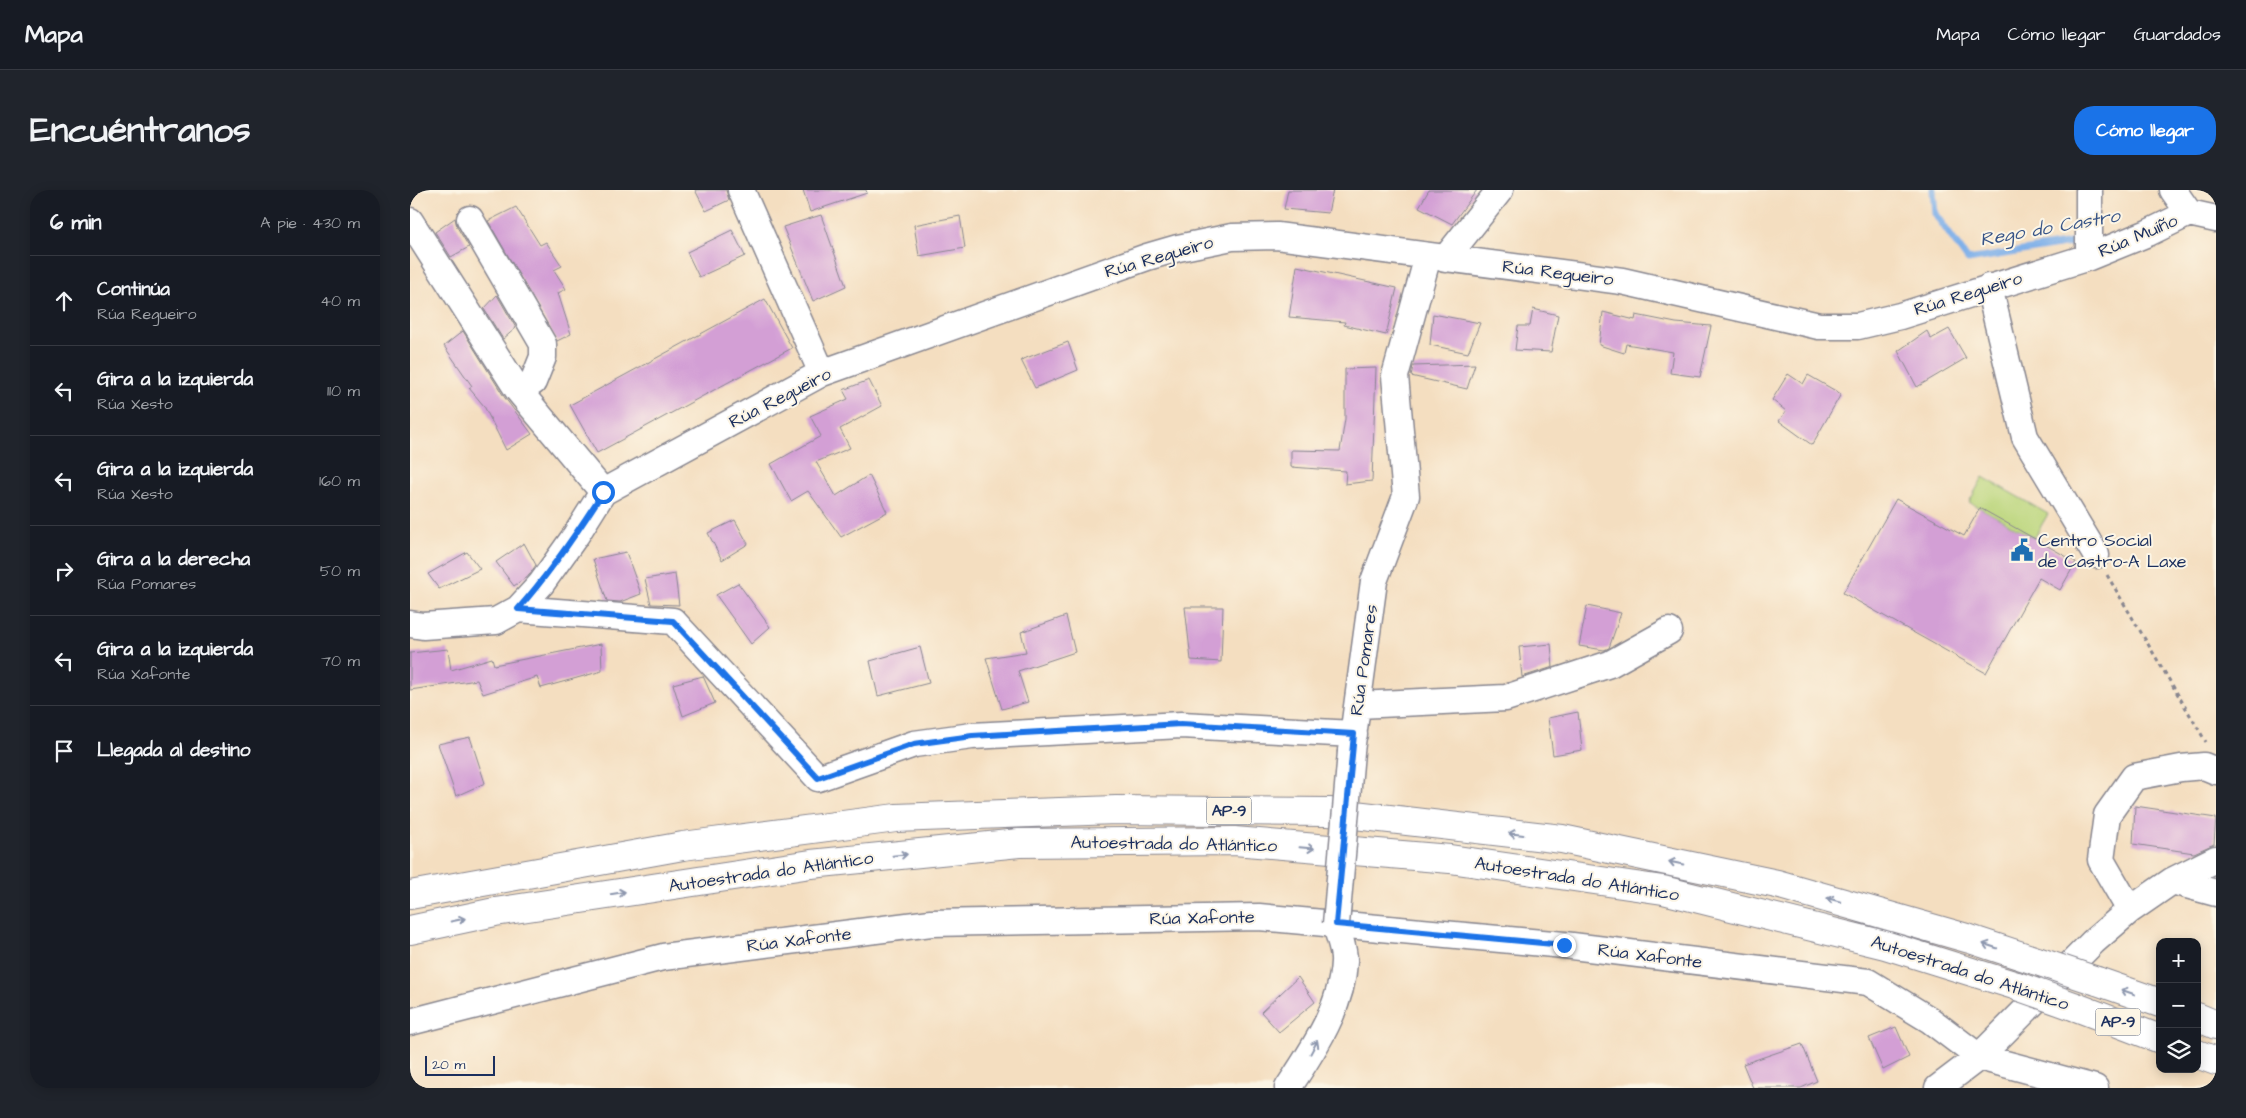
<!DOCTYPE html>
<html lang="es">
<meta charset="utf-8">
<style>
:root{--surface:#171b24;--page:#20242c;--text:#f1f3f6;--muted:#9ea1a6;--line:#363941;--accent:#1a73e8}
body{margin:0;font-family:"Architects Daughter",sans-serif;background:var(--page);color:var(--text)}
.controls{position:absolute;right:15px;bottom:15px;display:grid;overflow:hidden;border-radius:10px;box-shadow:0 2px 12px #0003}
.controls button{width:45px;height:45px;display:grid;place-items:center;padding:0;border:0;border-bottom:1px solid var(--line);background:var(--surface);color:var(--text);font:25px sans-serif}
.scale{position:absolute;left:15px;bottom:12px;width:70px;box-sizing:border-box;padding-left:5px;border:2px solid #1b2f5e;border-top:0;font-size:14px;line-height:18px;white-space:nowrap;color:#1b2f5e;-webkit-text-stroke:4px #fcf5e5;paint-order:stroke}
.stop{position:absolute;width:15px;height:15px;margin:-11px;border:4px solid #1a73e8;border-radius:50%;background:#fff}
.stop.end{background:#1a73e8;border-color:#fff;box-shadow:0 1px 5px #0008}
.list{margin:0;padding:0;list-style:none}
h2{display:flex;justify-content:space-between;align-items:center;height:65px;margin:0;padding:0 20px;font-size:21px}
h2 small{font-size:16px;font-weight:400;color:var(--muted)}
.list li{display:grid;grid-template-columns:32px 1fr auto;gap:15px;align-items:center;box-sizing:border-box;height:90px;padding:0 20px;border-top:1px solid var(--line)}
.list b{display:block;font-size:19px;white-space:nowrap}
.list p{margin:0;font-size:16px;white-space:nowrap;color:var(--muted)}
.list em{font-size:16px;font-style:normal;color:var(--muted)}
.icon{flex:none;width:28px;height:28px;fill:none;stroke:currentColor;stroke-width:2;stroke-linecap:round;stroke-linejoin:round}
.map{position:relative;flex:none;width:1806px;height:898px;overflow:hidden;border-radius:20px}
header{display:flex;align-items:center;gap:30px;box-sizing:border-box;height:70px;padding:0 25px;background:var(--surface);border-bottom:1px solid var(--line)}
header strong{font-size:24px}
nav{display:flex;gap:28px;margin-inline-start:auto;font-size:18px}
.intro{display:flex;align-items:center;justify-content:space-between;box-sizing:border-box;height:120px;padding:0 30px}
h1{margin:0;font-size:35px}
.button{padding:12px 22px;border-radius:20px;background:var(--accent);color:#fff;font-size:18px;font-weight:700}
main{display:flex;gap:30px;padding:0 30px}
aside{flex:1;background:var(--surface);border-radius:20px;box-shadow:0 2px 12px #0003}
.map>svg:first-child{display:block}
.green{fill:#bbd67c;stroke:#6b826d}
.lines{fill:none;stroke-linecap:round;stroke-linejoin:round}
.stream{stroke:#7dafe9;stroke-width:7}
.building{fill:#d39fd5}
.minor-casing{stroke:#88868f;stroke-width:29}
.highway-casing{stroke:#88868f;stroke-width:30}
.path{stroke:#88868f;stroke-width:3;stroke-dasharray:4 4;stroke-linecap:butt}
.minor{stroke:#fff;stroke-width:26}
.highway{stroke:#fff;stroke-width:28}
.minor-bridge-casing{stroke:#88868f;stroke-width:29;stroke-linecap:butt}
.highway-bridge-casing{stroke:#88868f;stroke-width:30;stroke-linecap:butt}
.minor-bridge{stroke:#fff;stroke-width:26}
.highway-bridge{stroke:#fff;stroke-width:28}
.oneway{stroke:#8d97ae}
.route{stroke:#1a73e8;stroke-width:6}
.labels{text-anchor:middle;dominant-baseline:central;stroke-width:4;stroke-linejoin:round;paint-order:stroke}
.shield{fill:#fcf5e5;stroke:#5e6a86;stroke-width:1}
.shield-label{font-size:16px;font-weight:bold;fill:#1b2f5e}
.street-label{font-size:18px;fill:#1b2f5e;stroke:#fcf5e5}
.poi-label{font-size:18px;fill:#1b2f5e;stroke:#fcf5e5;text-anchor:start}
.water-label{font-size:19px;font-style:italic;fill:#385588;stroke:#fcf5e5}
</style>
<header>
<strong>Mapa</strong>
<nav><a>Mapa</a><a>Cómo llegar</a><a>Guardados</a></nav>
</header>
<div class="intro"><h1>Encuéntranos</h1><a class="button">Cómo llegar</a></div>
<main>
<aside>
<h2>6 min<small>A pie · 430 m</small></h2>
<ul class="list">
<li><svg class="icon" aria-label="ahead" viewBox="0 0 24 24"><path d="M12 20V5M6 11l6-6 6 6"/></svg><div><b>Continúa</b><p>Rúa Regueiro</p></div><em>40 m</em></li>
<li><svg class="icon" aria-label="left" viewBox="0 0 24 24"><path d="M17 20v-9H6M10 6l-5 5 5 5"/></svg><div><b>Gira a la izquierda</b><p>Rúa Xesto</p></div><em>110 m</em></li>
<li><svg class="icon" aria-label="left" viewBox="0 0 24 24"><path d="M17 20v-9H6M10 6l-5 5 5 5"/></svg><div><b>Gira a la izquierda</b><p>Rúa Xesto</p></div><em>160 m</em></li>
<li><svg class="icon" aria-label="right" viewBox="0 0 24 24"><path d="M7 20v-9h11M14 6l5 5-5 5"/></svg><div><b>Gira a la derecha</b><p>Rúa Pomares</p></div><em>50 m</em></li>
<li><svg class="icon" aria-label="left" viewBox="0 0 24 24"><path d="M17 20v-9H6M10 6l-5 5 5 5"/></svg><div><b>Gira a la izquierda</b><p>Rúa Xafonte</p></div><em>70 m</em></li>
<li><svg class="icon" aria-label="arrive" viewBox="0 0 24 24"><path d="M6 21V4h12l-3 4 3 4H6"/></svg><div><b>Llegada al destino</b></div></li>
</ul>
</aside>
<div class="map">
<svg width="1806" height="898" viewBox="0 0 1806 898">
<rect width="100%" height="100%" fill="#fcf5e5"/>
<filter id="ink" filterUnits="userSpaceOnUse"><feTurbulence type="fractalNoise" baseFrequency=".02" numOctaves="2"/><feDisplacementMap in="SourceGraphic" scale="10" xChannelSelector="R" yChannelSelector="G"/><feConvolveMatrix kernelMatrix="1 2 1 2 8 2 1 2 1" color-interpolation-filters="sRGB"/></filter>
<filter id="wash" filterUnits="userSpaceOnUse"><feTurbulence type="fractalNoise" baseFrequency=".0096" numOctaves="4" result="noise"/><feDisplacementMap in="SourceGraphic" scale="20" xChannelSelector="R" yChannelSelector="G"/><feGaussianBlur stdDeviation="1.12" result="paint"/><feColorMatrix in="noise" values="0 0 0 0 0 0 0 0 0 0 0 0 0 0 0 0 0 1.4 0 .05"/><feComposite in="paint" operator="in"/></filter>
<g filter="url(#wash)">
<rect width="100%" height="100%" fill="#f4dec0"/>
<path class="green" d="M 1573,287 L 1638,324 L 1624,348 L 1559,312 Z"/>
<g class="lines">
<path class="stream" d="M 1523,0 L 1525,24 L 1558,70 L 1673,51"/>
</g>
<g id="blocks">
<path class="building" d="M 285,0 L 316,0 L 319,10 L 296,21 Z
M 393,0 L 456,0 L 457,3 L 400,22 Z
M 878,0 L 923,0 L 918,23 L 874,19 Z
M 1019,0 L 1067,0 L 1042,34 L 1009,17 Z
M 106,17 L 130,55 L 136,52 L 152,76 L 144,80 L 156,99 L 148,103 L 161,144 L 147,151 L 78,31 Z
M 411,25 L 436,96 L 403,111 L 373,37 Z
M 550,26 L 555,58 L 509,66 L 504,35 Z
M 45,28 L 47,37 L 59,57 L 41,67 L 25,42 Z
M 322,40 L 335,66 L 289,87 L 277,62 Z
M 887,76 L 987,98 L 976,145 L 934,135 L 935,132 L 879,127 Z
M 87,105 L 106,138 L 93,149 L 74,119 Z
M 355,109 L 382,158 L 187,263 L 160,215 Z
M 1123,119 L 1148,125 L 1141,162 L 1105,160 L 1108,136 L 1120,136 Z
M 1193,122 L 1225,130 L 1226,125 L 1266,133 L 1301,136 L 1290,187 L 1260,183 L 1263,162 L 1216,154 L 1214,163 L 1189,155 Z
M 1023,124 L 1070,133 L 1058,163 L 1020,155 Z
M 1539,139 L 1556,168 L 1507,197 L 1488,161 L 1517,141 L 1521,149 Z
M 53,141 L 95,208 L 122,244 L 96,260 L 74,216 L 59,198 L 62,196 L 34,156 Z
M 658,152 L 668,180 L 625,198 L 611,170 Z
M 1065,174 L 1057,199 L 1001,186 L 1003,176 Z
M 966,178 L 962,291 L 935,294 L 936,281 L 881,277 L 881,260 L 930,261 L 935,229 L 935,179 Z
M 1378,184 L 1393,194 L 1398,185 L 1431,204 L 1402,255 L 1369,231 L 1376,221 L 1362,210 Z
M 459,190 L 472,216 L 430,239 L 440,258 L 406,272 L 426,306 L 459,285 L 477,322 L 431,347 L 398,301 L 381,311 L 361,274 L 411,246 L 400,226 L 438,209 L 433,200 Z
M 1486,309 L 1554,346 L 1570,318 L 1666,372 L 1650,400 L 1629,388 L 1576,483 L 1433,403 Z
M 325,330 L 338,354 L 312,370 L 298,343 Z
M 114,353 L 126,375 L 119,385 L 104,396 L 86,372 Z
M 57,362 L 70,379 L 29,399 L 18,384 Z
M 216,362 L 231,404 L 210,412 L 197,411 L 183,369 Z
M 265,384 L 269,415 L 241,414 L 235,389 Z
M 328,393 L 360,437 L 341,454 L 306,405 Z
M 1177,416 L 1211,423 L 1199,458 L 1194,460 L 1169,456 Z
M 775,417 L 813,417 L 811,472 L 781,470 Z
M 656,426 L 665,462 L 608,481 L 618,512 L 592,519 L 576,468 L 616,462 L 611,442 Z
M 191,454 L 192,481 L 131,498 L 127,487 L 73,504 L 67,490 L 0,500 L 0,463 L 38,459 L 41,480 L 82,468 L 84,475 Z
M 1141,454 L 1143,477 L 1112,487 L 1109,457 Z
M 510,457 L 519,493 L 468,506 L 460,471 Z
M 293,486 L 305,513 L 273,526 L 263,494 Z
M 1168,522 L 1172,560 L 1143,565 L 1138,528 Z
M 60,547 L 75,593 L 46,606 L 28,554 Z
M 1725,616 L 1806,628 L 1804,654 L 1784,663 L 1723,654 Z
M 888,787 L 905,812 L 869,842 L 851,822 Z
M 1486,837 L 1499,867 L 1473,880 L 1459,848 Z
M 1392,854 L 1407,891 L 1391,898 L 1343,898 L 1333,874 Z"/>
</g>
</g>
<g filter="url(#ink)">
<use href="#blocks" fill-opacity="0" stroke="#88868f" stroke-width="1"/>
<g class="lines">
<defs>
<path id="minor" d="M 331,0 L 412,183
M 1679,0 L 1679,67
M 1763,0 L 1779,23
M 60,29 L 133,154 L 133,167 L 123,192 L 108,200
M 0,31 L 108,200 L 193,302
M 1035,69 L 1090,0
M 1579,97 L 1615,247 L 1686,365
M 108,419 L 263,431 L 408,588 L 504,554 L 562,546 L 771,535 L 944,544
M 0,434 L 13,436 L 86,431 L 108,419 L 131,394 L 166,345 L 193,302 L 412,183 L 737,67 L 768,58 L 822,47 L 867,46 L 1212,91 L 1409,136 L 1448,136 L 1490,126 L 1679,67 L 1738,43 L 1779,23 L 1806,29
M 948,515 L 1096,508 L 1200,474 L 1259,441
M 941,561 L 964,391 L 996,306 L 985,186 L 1018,66
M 1762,691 L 1806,703
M 1720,720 L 1691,670 L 1697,625 L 1724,587 L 1771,578 L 1794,576 L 1806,581
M 0,832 L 253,767 L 521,733 L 849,727 L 1154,755 L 1458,792 L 1520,830 L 1569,867 L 1685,898
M 878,898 C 903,860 932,818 934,772 C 935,760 928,745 926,734
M 1528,898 L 1569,867 L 1683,752 L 1720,720 L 1762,691 L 1806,669"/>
<path id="highway" d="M 0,705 L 273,656 L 486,628 L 706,620 L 919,622 L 1152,649 L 1367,694 L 1560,749 L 1627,771
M 0,740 L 85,722 L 401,674 L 609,653 L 824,651 L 1040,669 L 1253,700 L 1475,755 L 1607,796
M 1687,791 L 1750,813
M 1666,817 L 1750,849
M 1787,827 L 1806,835
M 1787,864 L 1806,871"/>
</defs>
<use href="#minor" class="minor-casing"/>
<use href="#highway" class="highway-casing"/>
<path class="path" d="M 1697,385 L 1796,552"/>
<use href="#minor" class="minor"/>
<use href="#highway" class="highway"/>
<defs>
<path id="minor-bridge" d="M 926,734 L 941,562"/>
<path id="highway-bridge" d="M 1627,771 L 1687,791
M 1607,796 L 1666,817"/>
</defs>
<use href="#minor-bridge" class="minor-bridge-casing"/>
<use href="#highway-bridge" class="highway-bridge-casing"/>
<use href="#minor-bridge" class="minor-bridge"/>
<use href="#highway-bridge" class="highway-bridge"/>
</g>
<defs><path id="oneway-shaft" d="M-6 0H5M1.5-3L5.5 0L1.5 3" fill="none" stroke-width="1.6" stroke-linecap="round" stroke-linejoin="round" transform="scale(1.25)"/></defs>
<g class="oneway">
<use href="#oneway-shaft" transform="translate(1106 644) rotate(-173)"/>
<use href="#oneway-shaft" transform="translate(897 658) rotate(5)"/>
<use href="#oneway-shaft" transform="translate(490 665) rotate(-6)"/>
<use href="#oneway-shaft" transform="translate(1266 673) rotate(-168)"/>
<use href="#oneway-shaft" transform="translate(208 703) rotate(-9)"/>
<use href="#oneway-shaft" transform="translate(1424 710) rotate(-164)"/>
<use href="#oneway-shaft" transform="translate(48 730) rotate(-12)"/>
<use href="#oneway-shaft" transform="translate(1580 756) rotate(-162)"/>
<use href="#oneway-shaft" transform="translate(1718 802) rotate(-161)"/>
<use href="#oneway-shaft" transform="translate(904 857) rotate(-62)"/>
</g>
</g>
<g class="lines" filter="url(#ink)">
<path class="route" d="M 193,302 C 167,343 140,383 108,419 L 263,431 L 408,588 L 504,554 L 562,546 L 771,534 L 944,544 L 926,734 L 1154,755"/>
</g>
<defs>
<symbol id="civic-bare" viewBox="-9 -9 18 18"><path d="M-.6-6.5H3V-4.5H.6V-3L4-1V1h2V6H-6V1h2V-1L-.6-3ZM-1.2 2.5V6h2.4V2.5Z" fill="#1f6fb2" stroke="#fcf5e5" stroke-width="2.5" paint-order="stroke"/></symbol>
</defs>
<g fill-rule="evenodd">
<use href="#civic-bare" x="1596" y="344" width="32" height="32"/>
</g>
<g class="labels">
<g class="shield">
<rect x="796.5" y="607.5" width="45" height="27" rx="4"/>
<rect x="1685.5" y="818.5" width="45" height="27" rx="4"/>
</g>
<g class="shield-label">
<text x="819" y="621">AP-9</text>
<text x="1708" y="832">AP-9</text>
</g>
<g class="street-label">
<text transform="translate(1728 46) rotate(-23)">Rúa Muíño</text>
<text transform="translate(749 67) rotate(-16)">Rúa Regueiro</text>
<text transform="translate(1148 83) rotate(7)">Rúa Regueiro</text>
<text transform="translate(1558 104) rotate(-17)">Rúa Regueiro</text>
<text transform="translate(370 208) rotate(-27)">Rúa Regueiro</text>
<text transform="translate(954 470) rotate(-82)">Rúa Pomares</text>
<text transform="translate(764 654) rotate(1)">Autoestrada do Atlántico</text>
<text transform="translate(361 682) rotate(-8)">Autoestrada do Atlántico</text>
<text transform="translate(1167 689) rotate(9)">Autoestrada do Atlántico</text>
<text transform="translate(792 728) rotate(-1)">Rúa Xafonte</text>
<text transform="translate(389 750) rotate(-7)">Rúa Xafonte</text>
<text transform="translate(1240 766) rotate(7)">Rúa Xafonte</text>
<text transform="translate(1560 783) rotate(18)">Autoestrada do Atlántico</text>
</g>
<g class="poi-label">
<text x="1628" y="350">Centro Social<tspan x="1628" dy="21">de Castro-A Laxe</tspan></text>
</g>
<g class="water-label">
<text transform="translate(1640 38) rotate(-10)">Rego do Castro</text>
</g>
</g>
</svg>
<div class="controls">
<button>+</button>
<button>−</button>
<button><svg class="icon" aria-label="layers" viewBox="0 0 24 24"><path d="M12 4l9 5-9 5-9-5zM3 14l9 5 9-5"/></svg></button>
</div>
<div class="scale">20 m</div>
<div class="stop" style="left:193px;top:302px"></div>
<div class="stop end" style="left:1154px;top:755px"></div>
</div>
</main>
